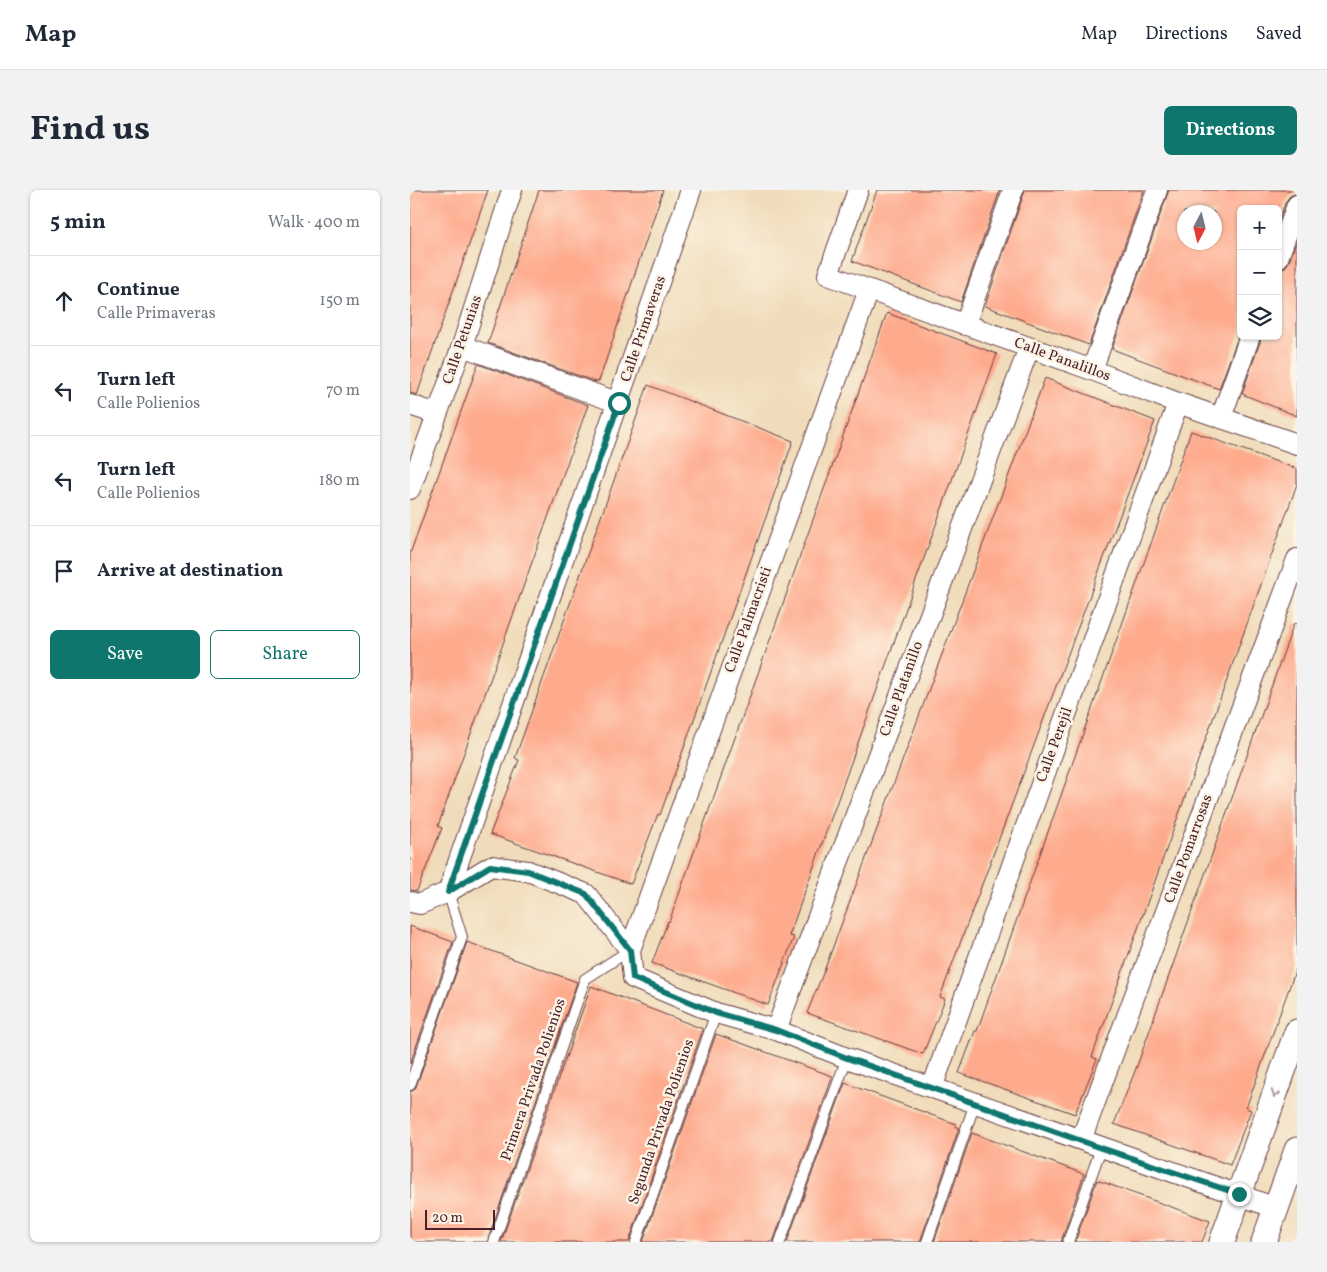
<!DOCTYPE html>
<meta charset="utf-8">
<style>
:root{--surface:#fff;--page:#f2f2f3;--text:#1f2937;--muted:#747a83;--line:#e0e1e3;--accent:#0f766e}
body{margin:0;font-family:Vollkorn,serif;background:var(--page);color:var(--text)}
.controls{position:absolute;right:15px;top:15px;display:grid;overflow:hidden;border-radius:8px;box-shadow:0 1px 4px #0004}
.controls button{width:45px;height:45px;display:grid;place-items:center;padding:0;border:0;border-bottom:1px solid var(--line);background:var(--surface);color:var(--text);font:25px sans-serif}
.compass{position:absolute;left:767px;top:15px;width:45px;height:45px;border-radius:50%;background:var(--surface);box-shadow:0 1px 4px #0004;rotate:187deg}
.scale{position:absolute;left:15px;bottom:12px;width:70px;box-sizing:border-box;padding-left:5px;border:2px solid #4a1f2b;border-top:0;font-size:14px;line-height:18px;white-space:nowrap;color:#4a1f2b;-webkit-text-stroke:4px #fcf5e5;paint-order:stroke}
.stop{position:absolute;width:15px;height:15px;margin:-11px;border:4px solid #0f766e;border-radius:50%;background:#fff}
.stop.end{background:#0f766e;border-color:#fff;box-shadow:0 1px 5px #0008}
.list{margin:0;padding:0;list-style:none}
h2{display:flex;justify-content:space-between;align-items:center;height:65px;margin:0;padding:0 20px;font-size:21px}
h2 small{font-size:16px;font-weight:400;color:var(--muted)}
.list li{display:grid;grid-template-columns:32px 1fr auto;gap:15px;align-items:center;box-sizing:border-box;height:90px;padding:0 20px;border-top:1px solid var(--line)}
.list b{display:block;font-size:19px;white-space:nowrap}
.list p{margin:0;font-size:16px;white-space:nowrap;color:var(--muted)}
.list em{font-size:16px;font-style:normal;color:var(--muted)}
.actions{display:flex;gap:10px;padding:15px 20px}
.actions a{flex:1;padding:11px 0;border:1px solid var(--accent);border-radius:8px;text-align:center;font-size:18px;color:var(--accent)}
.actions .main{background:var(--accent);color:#fff}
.icon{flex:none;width:28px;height:28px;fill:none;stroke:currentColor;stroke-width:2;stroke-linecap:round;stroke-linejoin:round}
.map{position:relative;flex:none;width:887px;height:1052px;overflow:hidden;border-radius:8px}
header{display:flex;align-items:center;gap:30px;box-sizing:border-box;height:70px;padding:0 25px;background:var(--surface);border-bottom:1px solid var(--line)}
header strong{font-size:24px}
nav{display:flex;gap:28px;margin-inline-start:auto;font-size:18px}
.intro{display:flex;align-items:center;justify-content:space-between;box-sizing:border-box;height:120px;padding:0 30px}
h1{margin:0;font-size:35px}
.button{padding:12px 22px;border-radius:8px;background:var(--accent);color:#fff;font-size:18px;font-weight:700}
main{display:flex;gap:30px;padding:0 30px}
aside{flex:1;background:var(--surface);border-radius:8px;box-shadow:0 1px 4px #0004}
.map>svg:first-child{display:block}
.building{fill:#feaa8d;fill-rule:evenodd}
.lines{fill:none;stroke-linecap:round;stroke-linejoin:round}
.service-casing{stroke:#633b40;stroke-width:12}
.minor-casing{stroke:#633b40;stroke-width:22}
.tertiary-casing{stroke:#633b40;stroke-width:27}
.service{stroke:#fff;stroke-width:10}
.minor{stroke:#fff;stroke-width:20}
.tertiary{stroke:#fff;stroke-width:25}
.oneway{stroke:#ae9aa0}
.route{stroke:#0f766e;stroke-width:6}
.labels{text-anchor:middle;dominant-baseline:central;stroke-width:5;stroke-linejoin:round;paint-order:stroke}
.street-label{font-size:15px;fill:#4a1f2b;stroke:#fcf5e5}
</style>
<header>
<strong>Map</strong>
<nav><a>Map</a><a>Directions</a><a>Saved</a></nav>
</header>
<div class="intro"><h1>Find us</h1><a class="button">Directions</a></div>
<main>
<aside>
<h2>5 min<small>Walk · 400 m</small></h2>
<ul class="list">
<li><svg class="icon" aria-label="ahead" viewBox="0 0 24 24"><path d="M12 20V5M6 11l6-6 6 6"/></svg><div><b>Continue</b><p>Calle Primaveras</p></div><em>150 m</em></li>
<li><svg class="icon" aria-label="left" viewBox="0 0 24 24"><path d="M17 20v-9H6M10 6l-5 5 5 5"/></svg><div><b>Turn left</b><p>Calle Polienios</p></div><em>70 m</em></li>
<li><svg class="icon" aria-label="left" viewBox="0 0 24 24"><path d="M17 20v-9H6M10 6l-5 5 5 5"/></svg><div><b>Turn left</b><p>Calle Polienios</p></div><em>180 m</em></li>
<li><svg class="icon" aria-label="arrive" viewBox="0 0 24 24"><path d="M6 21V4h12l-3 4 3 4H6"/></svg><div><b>Arrive at destination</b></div></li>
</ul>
<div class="actions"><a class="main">Save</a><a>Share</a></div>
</aside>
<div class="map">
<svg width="887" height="1052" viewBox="0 0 887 1052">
<rect width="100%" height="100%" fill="#fcf5e5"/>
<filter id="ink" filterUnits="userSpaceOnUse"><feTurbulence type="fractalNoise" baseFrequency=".02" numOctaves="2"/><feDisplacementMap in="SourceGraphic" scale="10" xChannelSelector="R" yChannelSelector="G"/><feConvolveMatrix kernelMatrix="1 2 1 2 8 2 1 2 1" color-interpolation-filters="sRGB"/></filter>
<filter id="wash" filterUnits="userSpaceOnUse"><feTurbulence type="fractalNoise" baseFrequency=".0096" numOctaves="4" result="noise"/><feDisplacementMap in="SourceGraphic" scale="20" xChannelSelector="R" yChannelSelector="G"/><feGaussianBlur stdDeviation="1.12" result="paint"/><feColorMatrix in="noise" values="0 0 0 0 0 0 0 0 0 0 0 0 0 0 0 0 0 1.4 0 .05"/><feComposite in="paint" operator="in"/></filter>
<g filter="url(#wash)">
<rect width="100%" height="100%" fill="#f0dcba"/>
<g id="blocks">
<path class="building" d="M 0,0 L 78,0 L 7,205 L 0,203 Z
M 129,0 L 253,0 L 189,191 L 187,191 L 186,192 L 78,153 Z
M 467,0 L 590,0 L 551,112 L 442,71 Z
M 615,0 L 734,0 L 679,155 L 575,116 Z
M 759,0 L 887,0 L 887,3 L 880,6 L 876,11 L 868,32 L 868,19 L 831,19 L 831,139 L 809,199 L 702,159 ZM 774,22 L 804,22 L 804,52 L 774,52 Z
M 887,50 L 887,226 L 832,204 L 852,146 L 868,146 L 868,80 L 875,77 L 879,72 Z
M 477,123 L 587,164 L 379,746 L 384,747 L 358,815 L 242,773 L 258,731 L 259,732 Z
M 68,174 L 178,215 L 28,636 L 32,638 L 7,701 L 0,700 L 0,364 Z
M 635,188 L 745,231 L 530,807 L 535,809 L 513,864 L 397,823 L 414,781 Z
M 238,195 L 383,251 L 250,625 L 248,624 L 221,694 L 80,644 L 109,570 L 105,568 Z
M 781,241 L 887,279 L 887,294 L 682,867 L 687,869 L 665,924 L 549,883 L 565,841 L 567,841 Z
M 884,433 L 887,434 L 887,776 L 836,918 L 841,920 L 820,975 L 704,934 L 727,876 Z
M 0,736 L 43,752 L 0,874 Z
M 57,752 L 167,792 L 77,1052 L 0,1052 L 0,902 L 4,900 L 6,897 Z
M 181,796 L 293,839 L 219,1052 L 91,1052 Z
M 306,844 L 422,886 L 422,888 L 363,1052 L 233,1052 Z
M 435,893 L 546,934 L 546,937 L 549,938 L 510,1052 L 377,1052 Z
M 562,943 L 674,984 L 651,1052 L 524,1052 Z
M 687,990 L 800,1031 L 792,1052 L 665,1052 Z"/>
</g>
</g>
<g filter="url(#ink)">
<use href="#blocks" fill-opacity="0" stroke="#633b40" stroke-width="1"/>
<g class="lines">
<defs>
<path id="service" d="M 0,895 L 52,747 L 38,702
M 84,1052 L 175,789 L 220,760
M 226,1052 L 306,823
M 370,1052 L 437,868
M 517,1052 L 565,913
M 658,1052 L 691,958"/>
<path id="minor" d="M 448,0 L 418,85 L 682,180 L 768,213 L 887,254
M 868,68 L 887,15
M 555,135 L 603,0
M 52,156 L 209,213
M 682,180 L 747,0
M 0,215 L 27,224
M 811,228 L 840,146
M 0,299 L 52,156 L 102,0
M 38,702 L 281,0
M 0,712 L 10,714 L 38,702 L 81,676 L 118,681 L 176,704 L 220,760 L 223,788 L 306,823 L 366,840 L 437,868 L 866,1018
M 220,760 L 459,100
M 366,840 L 619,158
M 522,898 L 768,213
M 671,950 L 887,369"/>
<path id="tertiary" d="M 812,1052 L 887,842
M 854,1052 L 887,960"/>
</defs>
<use href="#service" class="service-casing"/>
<use href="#minor" class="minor-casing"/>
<use href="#tertiary" class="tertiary-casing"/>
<use href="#service" class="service"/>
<use href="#minor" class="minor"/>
<use href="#tertiary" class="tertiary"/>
</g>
<defs><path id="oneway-chevron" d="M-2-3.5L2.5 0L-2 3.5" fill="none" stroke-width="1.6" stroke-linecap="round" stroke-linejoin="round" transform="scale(1.25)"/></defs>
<use class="oneway" href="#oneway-chevron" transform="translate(865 904) rotate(110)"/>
</g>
<g class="lines" filter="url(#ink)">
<path class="route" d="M 209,213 L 38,702 L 80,676 L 118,681 L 176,704 L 220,760 L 223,788 L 306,823 L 366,840 L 437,868 L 691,958 L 829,1004"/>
</g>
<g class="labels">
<g class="street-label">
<text transform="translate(234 139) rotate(-71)">Calle Primaveras</text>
<text transform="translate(53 150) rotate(-71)">Calle Petunias</text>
<text transform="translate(652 170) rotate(20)">Calle Panalillos</text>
<text transform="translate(339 430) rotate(-70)">Calle Palmacristi</text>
<text transform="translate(492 499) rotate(-70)">Calle Platanillo</text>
<text transform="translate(645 555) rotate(-70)">Calle Perejil</text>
<text transform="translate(779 659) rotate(-70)">Calle Pomarrosas</text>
<text transform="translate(124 890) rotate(-71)">Primera Privada Polienios</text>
<text transform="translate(252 932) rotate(-71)">Segunda Privada Polienios</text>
</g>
</g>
</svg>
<div class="controls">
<button>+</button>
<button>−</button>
<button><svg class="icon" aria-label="layers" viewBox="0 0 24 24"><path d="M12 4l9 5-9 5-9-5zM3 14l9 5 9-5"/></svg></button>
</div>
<svg class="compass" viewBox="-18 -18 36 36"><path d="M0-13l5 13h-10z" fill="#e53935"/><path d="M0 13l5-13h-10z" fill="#747a83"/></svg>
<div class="scale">20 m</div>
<div class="stop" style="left:209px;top:213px"></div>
<div class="stop end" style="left:829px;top:1004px"></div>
</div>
</main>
